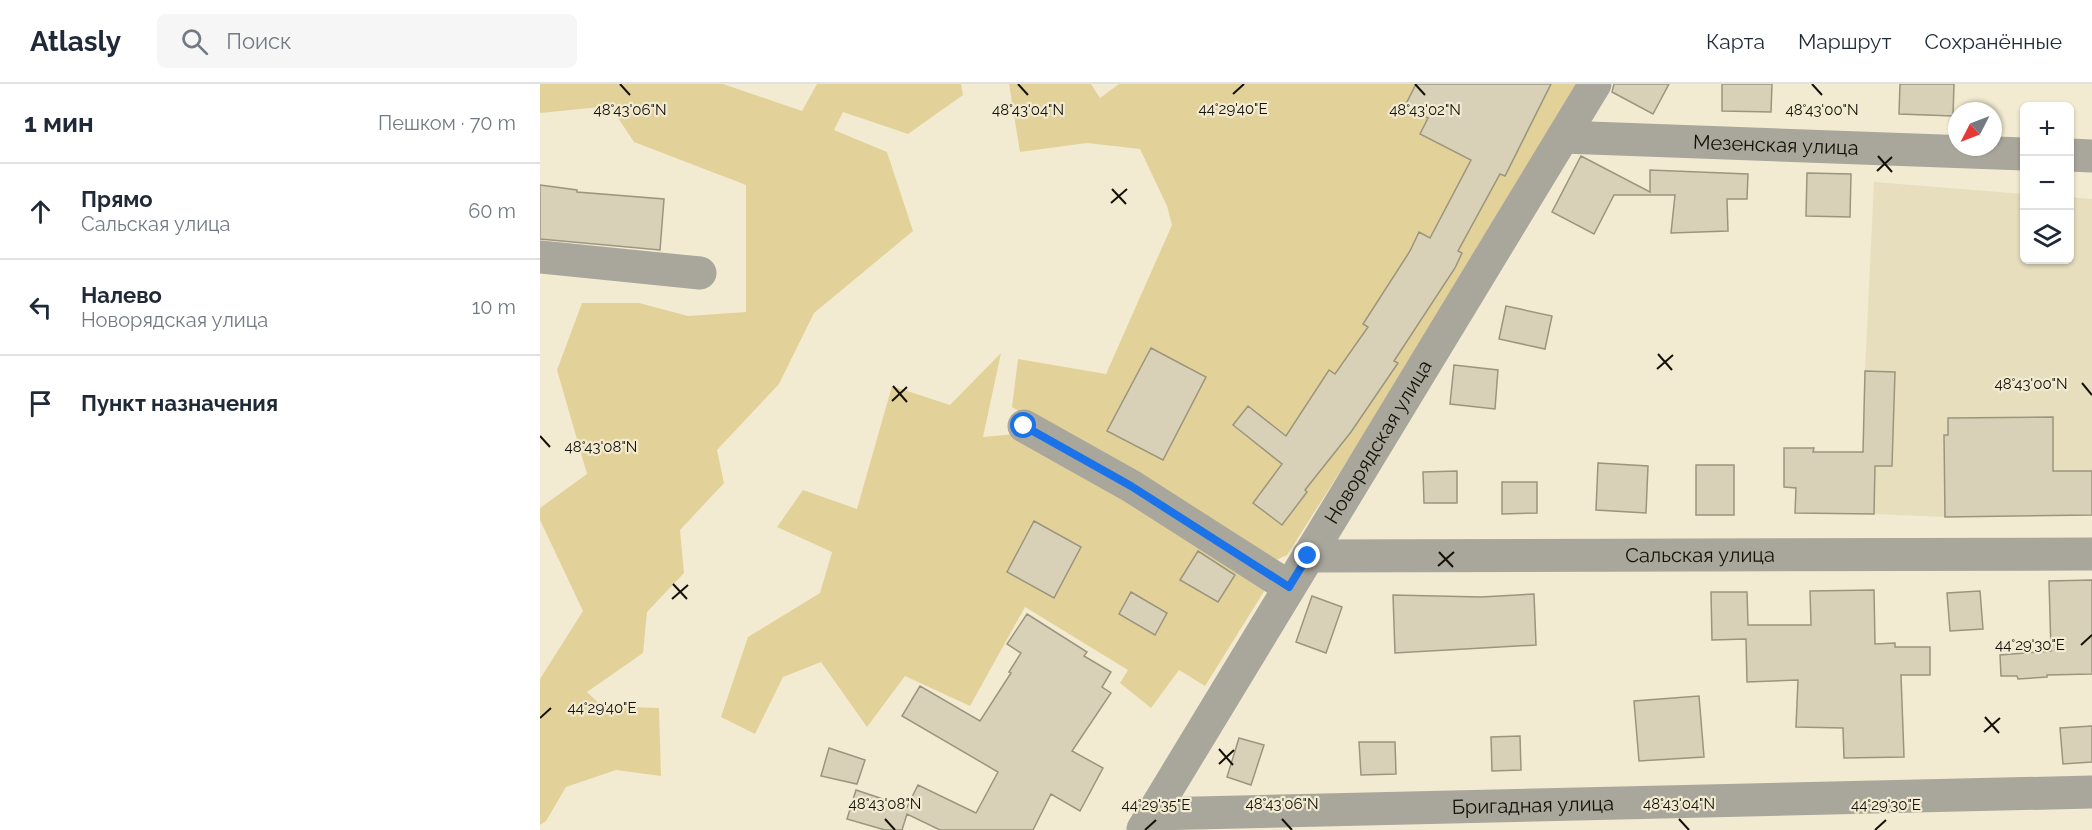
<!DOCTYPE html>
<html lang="ru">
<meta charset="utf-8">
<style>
:root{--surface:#fff;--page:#f6f6f7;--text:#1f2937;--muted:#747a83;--line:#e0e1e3}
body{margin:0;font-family:Raleway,sans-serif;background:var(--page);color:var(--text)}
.controls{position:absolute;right:18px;top:18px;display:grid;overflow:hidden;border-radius:9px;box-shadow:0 2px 4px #0004}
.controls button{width:54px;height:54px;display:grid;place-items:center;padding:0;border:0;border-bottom:2px solid var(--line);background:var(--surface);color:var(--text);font:30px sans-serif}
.compass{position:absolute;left:1408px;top:18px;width:54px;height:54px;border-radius:50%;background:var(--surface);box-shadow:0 2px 4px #0004;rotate:228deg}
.stop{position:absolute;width:18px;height:18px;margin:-14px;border:4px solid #1a73e8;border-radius:50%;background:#fff}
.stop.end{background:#1a73e8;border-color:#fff;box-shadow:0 2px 6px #0008}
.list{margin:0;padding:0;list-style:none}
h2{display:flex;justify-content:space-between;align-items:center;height:78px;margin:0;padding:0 24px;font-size:26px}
h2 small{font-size:20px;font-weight:400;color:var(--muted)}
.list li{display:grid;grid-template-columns:39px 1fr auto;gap:18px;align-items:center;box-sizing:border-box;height:96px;padding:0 24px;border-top:2px solid var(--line)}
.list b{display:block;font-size:22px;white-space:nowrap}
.list p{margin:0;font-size:20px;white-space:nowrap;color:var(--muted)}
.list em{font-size:20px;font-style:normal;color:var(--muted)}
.icon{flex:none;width:33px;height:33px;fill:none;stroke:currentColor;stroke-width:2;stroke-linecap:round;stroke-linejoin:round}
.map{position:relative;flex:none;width:1552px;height:746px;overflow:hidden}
header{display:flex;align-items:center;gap:36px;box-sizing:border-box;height:84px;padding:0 30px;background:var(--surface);border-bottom:2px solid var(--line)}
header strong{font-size:28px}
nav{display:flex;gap:33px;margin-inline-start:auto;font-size:21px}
.search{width:420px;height:54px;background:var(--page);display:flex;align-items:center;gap:15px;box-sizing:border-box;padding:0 21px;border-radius:9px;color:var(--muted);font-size:22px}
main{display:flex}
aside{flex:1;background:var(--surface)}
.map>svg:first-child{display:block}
.built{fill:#e7debd}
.green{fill:#e2d29a}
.building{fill:#d8d1b8;stroke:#9b957d;stroke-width:1.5}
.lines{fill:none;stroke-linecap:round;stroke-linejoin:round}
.minor{stroke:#a9a69c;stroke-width:33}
.route{stroke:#1a73e8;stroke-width:8}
.ticks{fill:none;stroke:#131108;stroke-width:2}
.labels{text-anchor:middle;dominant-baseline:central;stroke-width:4.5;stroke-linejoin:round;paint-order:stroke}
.street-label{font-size:20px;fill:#131108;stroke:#f2ebd1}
.ticks-label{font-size:15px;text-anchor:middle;fill:#131108;stroke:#f2ebd1;stroke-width:4.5;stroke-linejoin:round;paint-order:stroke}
</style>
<header>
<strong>Atlasly</strong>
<div class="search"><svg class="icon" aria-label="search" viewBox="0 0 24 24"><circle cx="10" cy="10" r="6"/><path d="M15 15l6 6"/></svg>Поиск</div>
<nav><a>Карта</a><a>Маршрут</a><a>Сохранённые</a></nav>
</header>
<main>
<aside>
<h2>1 мин<small>Пешком · 70 m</small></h2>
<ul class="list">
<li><svg class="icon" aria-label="ahead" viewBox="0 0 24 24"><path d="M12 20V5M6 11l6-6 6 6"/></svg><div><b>Прямо</b><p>Сальская улица</p></div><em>60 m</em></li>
<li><svg class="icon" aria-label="left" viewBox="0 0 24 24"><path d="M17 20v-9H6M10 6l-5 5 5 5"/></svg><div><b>Налево</b><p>Новорядская улица</p></div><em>10 m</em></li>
<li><svg class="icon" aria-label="arrive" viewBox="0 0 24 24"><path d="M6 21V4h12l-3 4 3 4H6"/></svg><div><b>Пункт назначения</b></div></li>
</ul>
</aside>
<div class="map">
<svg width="1552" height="746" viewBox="0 0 1552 746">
<rect width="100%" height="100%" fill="#f2ebd1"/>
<path class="built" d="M 1334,98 L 1484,110 L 1484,176 L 1530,176 L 1530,113 L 1552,115 L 1552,431 L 1405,433 L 1334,430 L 1335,382 L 1325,287 Z"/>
<path class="green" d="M 0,0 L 183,0 L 262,27 L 277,0 L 421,0 L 423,11 L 368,50 L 303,28 L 294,46 L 347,68 L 373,147 L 274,229 L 239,300 L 177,366 L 184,399 L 140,446 L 144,489 L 107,528 L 103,569 L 47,608 L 62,622 L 119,624 L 121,692 L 76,686 L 26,703 L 6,737 L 0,741 L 0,595 L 43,527 L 0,436 L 0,424 L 47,390 L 17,286 L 42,219 L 99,219 L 148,232 L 206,228 L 206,101 L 94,58 L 70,22 L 0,29 Z
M 469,0 L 551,0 L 560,14 L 579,0 L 1040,0 L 995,82 L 747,471 L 732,478 L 472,323 L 478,275 L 566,290 L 632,141 L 627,122 L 600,65 L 547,59 L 480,68 Z
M 461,269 L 443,353 L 476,350 L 728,501 L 665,602 L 639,586 L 611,624 L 580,599 L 588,586 L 485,523 L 430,622 L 365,592 L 327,643 L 281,578 L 243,593 L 215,650 L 181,633 L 208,553 L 280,509 L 292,468 L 237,443 L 263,406 L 317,425 L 352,302 L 410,321 Z"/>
<path class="building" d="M 876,0 L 1011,0 L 965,92 L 960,90 L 918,167 L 922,169 L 915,184 L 854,277 L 858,279 L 811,348 L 765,406 L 767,408 L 742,441 L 713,419 L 742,380 L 693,341 L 708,322 L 746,352 L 789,286 L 795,290 L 828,243 L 823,240 L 870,167 L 879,148 L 890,154 L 931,76 L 880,50 L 888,34 L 865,22 Z
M 1074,0 L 1129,0 L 1113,30 L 1072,8 Z
M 1182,0 L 1232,0 L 1231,28 L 1182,27 Z
M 1360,0 L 1414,0 L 1413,32 L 1359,30 Z
M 1041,72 L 1110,108 L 1110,86 L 1208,90 L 1207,115 L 1187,115 L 1188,147 L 1131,149 L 1135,111 L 1074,111 L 1054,150 L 1012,128 Z
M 1267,89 L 1311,90 L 1310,133 L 1266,132 Z
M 0,101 L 37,106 L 37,108 L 124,115 L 120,166 L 0,155 Z
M 966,222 L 1012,232 L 1005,265 L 959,255 Z
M 611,264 L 666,293 L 623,376 L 567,347 Z
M 914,281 L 958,286 L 955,325 L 910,320 Z
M 1325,287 L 1355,288 L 1352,382 L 1335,382 L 1334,430 L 1255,429 L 1256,404 L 1244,403 L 1244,364 L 1274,364 L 1273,368 L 1323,368 Z
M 1513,333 L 1513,387 L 1552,387 L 1552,431 L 1405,433 L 1404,351 L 1408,351 L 1408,334 Z
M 1058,379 L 1108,382 L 1106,429 L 1056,426 Z
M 1156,381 L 1194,381 L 1194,431 L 1156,431 Z
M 917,387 L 917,419 L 884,419 L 883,388 Z
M 962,398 L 997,398 L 997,429 L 962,430 Z
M 494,437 L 541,463 L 514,514 L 467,488 Z
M 658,467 L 695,491 L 678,518 L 640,496 Z
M 1552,496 L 1552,590 L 1507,591 L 1507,593 L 1478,595 L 1477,592 L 1461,592 L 1460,571 L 1511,567 L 1509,497 Z
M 1334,506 L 1335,560 L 1355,559 L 1355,563 L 1390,563 L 1390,591 L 1361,591 L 1364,673 L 1304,674 L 1303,644 L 1256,643 L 1258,596 L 1207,598 L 1206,555 L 1172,556 L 1171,508 L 1207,508 L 1208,541 L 1271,541 L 1270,507 Z
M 1440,507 L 1443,545 L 1410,547 L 1407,509 Z
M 591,508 L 627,529 L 615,551 L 579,530 Z
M 994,510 L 996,561 L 855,569 L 853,511 L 941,513 Z
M 772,512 L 802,523 L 786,569 L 756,558 Z
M 487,530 L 547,568 L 544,572 L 571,588 L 562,603 L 571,609 L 532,667 L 563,684 L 540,727 L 511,710 L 493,746 L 400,746 L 367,730 L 362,746 L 345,746 L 307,735 L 316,706 L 367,723 L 378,701 L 436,729 L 458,688 L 362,632 L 380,602 L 440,637 L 471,589 L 469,588 L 481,569 L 467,560 Z
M 1159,612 L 1164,673 L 1099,677 L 1094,617 Z
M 1552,642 L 1552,678 L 1523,680 L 1520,644 Z
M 980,652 L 981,686 L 952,687 L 951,653 Z
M 699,654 L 724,661 L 711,701 L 687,693 Z
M 819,658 L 855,658 L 856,690 L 821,691 Z
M 289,664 L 325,676 L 317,700 L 281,692 Z"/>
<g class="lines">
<g class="minor">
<path id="s1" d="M 1023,53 L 1484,70"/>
<path d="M 1530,71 L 1552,72"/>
<path d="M 0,173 L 160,189"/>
<path d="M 484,342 L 591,402 L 749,503"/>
<path id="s2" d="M 768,472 L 1552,470"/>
<path id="s3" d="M 613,730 L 1552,708"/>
<path id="s4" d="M 603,745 L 1055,0"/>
</g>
</g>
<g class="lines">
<path class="route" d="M 484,342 L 591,402 L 749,503 L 768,472"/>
</g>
<path class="ticks" d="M 80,0 L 90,11M 478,0 L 488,11M 875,0 L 885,11M 1272,0 L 1282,11M 693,10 L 704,0M 1338,72 L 1352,88M 1337,87 L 1352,73M 572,105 L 586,120M 571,119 L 587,105M 1118,270 L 1132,286M 1117,285 L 1133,271M 1542,299 L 1552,311M 353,302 L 367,318M 352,317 L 367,303M 0,352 L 10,363M 899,468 L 913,483M 898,482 L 914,468M 133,500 L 147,515M 132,515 L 148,501M 1541,561 L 1552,551M 1445,633 L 1459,649M 0,634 L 11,624M 1444,648 L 1460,634M 679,665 L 693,681M 679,680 L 694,666M 345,735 L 355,746M 742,735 L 752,746M 1139,735 L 1149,746M 605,746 L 616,736M 1335,746 L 1346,736"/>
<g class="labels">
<g class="street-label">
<text stroke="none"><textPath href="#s1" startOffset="213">Мезенская улица</textPath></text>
<text stroke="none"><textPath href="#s4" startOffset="453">Новорядская улица</textPath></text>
<text stroke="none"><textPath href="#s2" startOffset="392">Сальская улица</textPath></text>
<text stroke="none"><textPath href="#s3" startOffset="380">Бригадная улица</textPath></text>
</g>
</g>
<g class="ticks-label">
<text x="693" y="30">44°29'40"E</text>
<text x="1282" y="31">48°43'00"N</text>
<text x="90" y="31">48°43'06"N</text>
<text x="488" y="31">48°43'04"N</text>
<text x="885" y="31">48°43'02"N</text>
<text x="1491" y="305">48°43'00"N</text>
<text x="61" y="368">48°43'08"N</text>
<text x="1490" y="566">44°29'30"E</text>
<text x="62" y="629">44°29'40"E</text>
<text x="345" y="725">48°43'08"N</text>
<text x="742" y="725">48°43'06"N</text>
<text x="1139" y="725">48°43'04"N</text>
<text x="616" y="726">44°29'35"E</text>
<text x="1346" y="726">44°29'30"E</text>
</g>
</svg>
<div class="controls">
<button>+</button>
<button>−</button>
<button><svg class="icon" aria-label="layers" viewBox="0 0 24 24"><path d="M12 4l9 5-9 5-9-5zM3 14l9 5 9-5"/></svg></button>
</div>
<svg class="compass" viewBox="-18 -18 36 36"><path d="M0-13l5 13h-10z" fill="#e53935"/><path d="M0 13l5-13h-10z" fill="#747a83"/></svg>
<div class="stop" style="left:484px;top:342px"></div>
<div class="stop end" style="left:768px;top:472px"></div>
</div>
</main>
